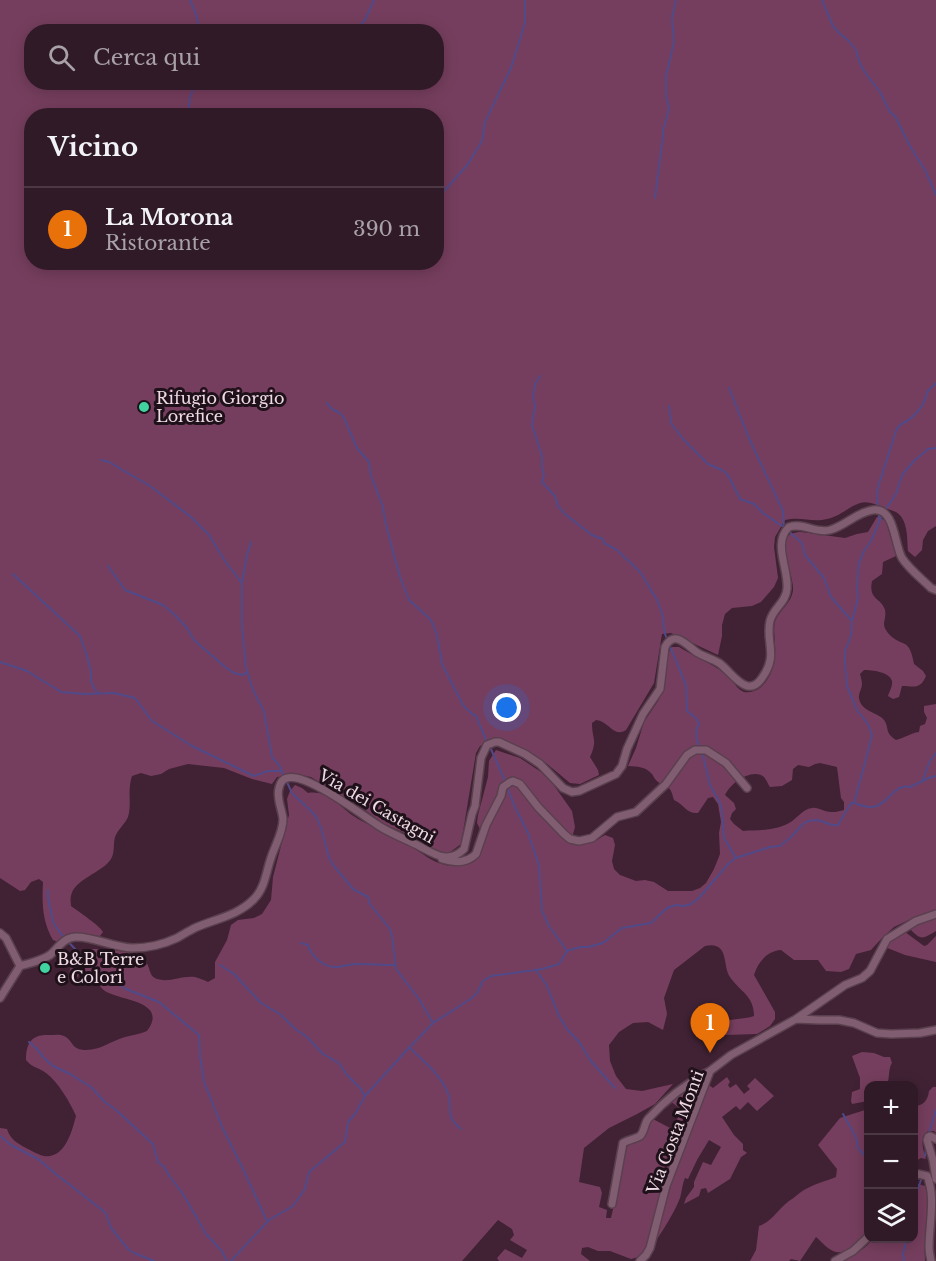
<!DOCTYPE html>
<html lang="it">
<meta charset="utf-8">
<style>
:root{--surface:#301a27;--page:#38232f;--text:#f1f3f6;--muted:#a8a1a7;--line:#4b3844;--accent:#41d4a1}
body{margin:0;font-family:"Libre Baskerville",serif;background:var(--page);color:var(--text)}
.controls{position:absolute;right:18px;bottom:18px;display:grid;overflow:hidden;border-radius:12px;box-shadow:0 3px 15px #0003}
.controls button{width:54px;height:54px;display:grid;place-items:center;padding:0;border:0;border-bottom:2px solid var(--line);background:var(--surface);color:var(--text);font:30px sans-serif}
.you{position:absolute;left:507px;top:708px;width:21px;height:21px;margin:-15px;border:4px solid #fff;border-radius:50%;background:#1a73e8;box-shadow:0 0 0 9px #1a73e833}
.badge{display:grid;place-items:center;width:39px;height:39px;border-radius:50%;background:var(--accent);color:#fff;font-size:20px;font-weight:700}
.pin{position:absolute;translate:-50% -50px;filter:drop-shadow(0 2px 3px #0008)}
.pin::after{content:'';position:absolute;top:32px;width:21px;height:18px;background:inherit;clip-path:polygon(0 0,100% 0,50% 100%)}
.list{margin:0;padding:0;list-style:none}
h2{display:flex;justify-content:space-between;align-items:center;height:78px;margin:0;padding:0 24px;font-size:26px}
h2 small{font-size:20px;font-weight:400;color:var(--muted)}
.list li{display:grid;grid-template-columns:39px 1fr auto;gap:18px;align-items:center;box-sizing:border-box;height:84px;padding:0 24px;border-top:2px solid var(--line)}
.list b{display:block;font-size:22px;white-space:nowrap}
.list p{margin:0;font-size:20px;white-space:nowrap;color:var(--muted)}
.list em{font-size:20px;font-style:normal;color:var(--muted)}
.icon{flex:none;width:33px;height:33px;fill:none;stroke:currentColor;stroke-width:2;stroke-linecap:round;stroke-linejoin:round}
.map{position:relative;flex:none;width:936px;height:1261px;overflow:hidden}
.search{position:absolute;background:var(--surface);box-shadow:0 3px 15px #0003;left:24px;top:24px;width:420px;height:66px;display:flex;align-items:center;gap:15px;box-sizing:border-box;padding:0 21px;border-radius:24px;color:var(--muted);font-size:22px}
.panel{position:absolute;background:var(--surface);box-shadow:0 3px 15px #0003;left:24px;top:108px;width:420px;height:162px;border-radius:24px}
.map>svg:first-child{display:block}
.green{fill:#763e5e;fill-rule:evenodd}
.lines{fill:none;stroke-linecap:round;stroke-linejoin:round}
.stream{stroke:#504a89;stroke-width:2}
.minor-casing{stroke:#5a404f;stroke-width:10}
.minor{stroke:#805d70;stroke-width:7}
.poi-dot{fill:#41d4a1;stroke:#1f1119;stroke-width:2}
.labels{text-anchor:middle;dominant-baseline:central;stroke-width:6;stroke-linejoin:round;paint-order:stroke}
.poi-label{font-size:16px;fill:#efdae4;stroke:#1f1119;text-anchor:start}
.street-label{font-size:16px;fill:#efdae4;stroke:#1f1119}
</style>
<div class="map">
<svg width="936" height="1261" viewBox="0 0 936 1261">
<rect width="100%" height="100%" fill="#402234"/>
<path class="green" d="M 0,0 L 936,0 L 936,526 L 928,531 L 923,540 L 922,550 L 915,557 L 908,551 C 907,538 908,519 896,512 C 892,510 887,509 882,507 C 875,504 868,501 860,503 C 848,507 839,517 827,519 C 812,523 801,516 785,520 L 775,537 L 774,547 L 778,578 L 774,587 L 761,602 L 752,606 L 732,608 L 725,614 L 722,625 L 722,636 L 718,655 L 671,633 L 662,634 L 654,683 L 626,730 C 613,738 609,721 596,720 L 592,723 C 592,740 598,739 590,757 L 598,770 L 599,775 L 580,784 L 570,783 L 546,763 L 507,741 L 492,740 L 480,746 L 476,753 L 461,844 L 449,853 L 438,852 L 407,834 L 384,824 L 361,807 L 311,777 L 301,775 L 277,777 L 272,784 L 252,779 L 224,768 L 188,764 L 169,769 L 161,774 L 151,776 L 141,773 L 132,776 C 127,791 132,804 128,817 C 125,824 118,829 115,837 C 113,844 115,853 111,859 C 102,873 74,879 71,896 C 70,899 71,903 71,906 C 79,912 99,925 103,932 L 100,936 C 83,935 72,931 58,942 L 53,940 C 42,921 42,903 43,882 L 39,879 L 31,882 L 25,890 L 20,891 L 0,878 ZM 32,32 L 436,32 L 436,82 L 32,82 ZM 32,116 L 436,116 L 436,262 L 32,262 Z
M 877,517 L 883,519 L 886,522 L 896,556 L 883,562 L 882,574 L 872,581 C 868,600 882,598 885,610 C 887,620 880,623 888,633 C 902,649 909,635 914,664 L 923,671 L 926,676 C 920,690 914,686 902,686 L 899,697 L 893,699 L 888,696 C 889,692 893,686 892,681 C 890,672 872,670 864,670 L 860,674 C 861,678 862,681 862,684 C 862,689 858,694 859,698 C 861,712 878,712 884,720 C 890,729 884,732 896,740 C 905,738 910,733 919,732 L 920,726 L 925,724 L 927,718 L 924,712 L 924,706 L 936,704 L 936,912 L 915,917 L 894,927 L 882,938 L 871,950 L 856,954 L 849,969 L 841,972 L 826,971 L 818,960 L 794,960 L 781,950 C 767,951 758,962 754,975 L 775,1012 L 775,1019 L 770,1026 L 757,1034 L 725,1035 L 719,1030 L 722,1022 C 732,1018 743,1020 754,1016 C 754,995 740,992 730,977 C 722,966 730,941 705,946 L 674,970 L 664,998 L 667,1014 L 663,1030 L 648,1022 L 633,1023 L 619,1032 L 609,1045 L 610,1061 L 616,1076 L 626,1089 L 642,1091 L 673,1084 L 655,1104 L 637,1114 L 609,1128 L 584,1148 L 579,1182 L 600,1187 L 602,1193 L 599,1207 L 607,1210 L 606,1218 L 611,1218 L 628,1143 L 634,1140 L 650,1121 L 653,1119 L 670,1128 L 673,1127 L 682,1110 L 670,1101 L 701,1077 L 706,1078 L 646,1250 L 642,1256 L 631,1259 L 610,1251 L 598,1251 L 588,1247 L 582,1248 L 581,1254 L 590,1261 L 499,1261 L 497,1258 L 505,1249 L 522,1258 L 527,1250 L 510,1240 L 514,1235 L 512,1229 L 498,1220 L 462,1261 L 0,1261 L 0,1128 L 7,1129 C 10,1139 17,1143 26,1148 C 31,1150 38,1155 44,1156 C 65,1159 72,1131 76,1116 C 70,1102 58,1082 46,1073 C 38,1067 32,1068 26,1060 C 26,1042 32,1034 50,1035 C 54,1035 60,1034 64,1036 C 74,1041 71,1050 86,1050 C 101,1050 111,1041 125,1037 C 132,1035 140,1034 147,1031 C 169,1001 121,1001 105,991 C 100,988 100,984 96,980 C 93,976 88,973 84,970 C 82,961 84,956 91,949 C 104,949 137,950 145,961 C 151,967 148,976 157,979 C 170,983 182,975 195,977 C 199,978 204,980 208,982 L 215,978 L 215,962 L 227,940 L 231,925 L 238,920 L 254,918 L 262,914 L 271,900 L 273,877 L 289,815 L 287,799 L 290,791 L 295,785 L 302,788 L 308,793 C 327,790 338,805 352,815 C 368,826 388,833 406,843 C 426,855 439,870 464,865 C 471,864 475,862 479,856 C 482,851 483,844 485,839 L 477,823 L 478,815 L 488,777 L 489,761 L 496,750 L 520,758 L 541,772 L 553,784 L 572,811 L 575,827 L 573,834 L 574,844 C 587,846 594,842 605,835 L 613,838 L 615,845 L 612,861 L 614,869 L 620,875 L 636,881 L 645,880 L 654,882 L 668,891 L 692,891 L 700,888 L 706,883 L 714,869 L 720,854 L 719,833 L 721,822 L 718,804 L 713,797 L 708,798 L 698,813 C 686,814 684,804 674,800 C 670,784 669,790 658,782 C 655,780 654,777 652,774 C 645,766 638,767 628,766 L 636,748 L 644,722 L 658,701 L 664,688 L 668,653 L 672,647 L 679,647 L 684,650 C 699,659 718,666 731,679 C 735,684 738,690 744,692 C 750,693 757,691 761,687 C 773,676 776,660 775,645 C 775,637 773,629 775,622 C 779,610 792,603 793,590 C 794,577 779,545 788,536 C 791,533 797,532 801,532 L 845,538 L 857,534 L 868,532 ZM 820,763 L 837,767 L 841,798 L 844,802 L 844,810 C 837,812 832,813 825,811 C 821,810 817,807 812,808 C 802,809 797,819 789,823 C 774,831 759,830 743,831 L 734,824 L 730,819 L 732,813 L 736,809 L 734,803 L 725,795 C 730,784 748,770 761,775 C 766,777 767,783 770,787 L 782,786 L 792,780 L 793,769 L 798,765 L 809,767 L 815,764 Z
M 936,917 L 936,931 C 921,940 921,940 909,928 L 920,920 Z
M 905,932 L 924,946 L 927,945 L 936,936 L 936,962 L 905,955 L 885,947 L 889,940 Z
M 74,955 L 81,959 C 82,971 80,976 71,983 L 68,978 L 71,965 L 70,958 Z
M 862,1052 L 874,1053 L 884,1057 L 890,1057 L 892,1063 C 888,1069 890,1077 887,1085 L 868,1086 L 868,1101 L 852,1104 L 851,1101 L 852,1092 L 860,1089 L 860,1078 L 852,1056 Z
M 727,1077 L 730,1082 L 728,1085 L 730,1088 L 736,1084 L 744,1094 L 750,1089 L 747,1086 L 755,1078 L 774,1096 L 757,1111 L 748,1102 L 740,1110 L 736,1106 L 722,1117 L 734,1135 L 743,1144 L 743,1150 L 747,1153 L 741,1157 L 730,1179 L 708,1193 L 706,1188 L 701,1189 L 699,1196 L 684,1204 L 686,1198 L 694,1187 L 694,1182 L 703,1162 L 711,1165 L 721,1147 L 709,1140 L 697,1160 L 688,1179 L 685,1178 C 682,1185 682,1191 680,1198 C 674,1213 664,1229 655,1242 C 669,1188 685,1135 709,1085 L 713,1088 Z
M 933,1087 L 936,1087 L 936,1133 L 934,1131 L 928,1131 C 919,1140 923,1148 926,1159 L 921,1158 L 914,1162 L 914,1106 C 923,1106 928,1100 929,1091 Z
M 868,1109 L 868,1231 C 862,1239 847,1255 836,1252 C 828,1250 822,1242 816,1237 L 800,1261 L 791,1259 L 789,1261 L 750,1261 L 756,1250 L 759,1226 C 773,1221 778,1209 789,1201 C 794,1198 799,1193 804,1190 C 814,1184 826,1181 836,1177 L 837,1169 L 818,1145 L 840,1118 Z
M 918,1184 L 925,1186 C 932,1203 926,1224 925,1241 C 924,1248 925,1254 925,1261 L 840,1261 C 855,1254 862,1252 873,1239 L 914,1238 L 914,1188 Z"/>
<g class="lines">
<path class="stream" d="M 190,0 L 196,14 L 200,32
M 822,0 L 833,26 L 839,33 L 848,40 L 856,50 L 859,61 L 864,71 L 880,92 L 890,112 L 895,116 L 911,148 L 925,170 L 936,195
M 357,32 L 358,28 L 365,20 L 374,0
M 188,116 L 190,97 L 196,82
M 436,197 L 446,189 L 468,164 L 482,141 L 485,122 L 511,68 L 525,23 L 525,0
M 655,198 L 663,136 L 663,129 L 665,124 L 669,108 L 666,97 L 666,76 L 674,42 L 672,18 L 676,0
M 540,376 L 535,384 L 533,397 L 535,406 L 532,425 L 542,456 L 542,468 L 544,475 L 542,482 L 555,496 L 558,506 L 566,515 L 592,535 L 603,539 L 604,543 L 617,550 L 641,573 L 657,600 L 662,613 L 665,634 L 667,639
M 729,388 L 748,436 L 783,511 L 784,527
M 327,403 L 332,409 L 340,413 L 344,418 L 357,448 L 369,462 L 371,476 L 382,504 L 387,529 L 400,577 L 409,600 L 429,618 L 433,624 L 437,635 L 442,664 L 463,705 L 472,714 L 476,716 L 487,742
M 669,406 L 671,423 L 683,439 L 708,464 L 722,470 L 728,475 L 740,499 L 754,504 L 763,513 L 785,528 L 802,543 L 805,555 L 824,578 L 831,597 L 852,621
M 101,460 L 109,462 L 150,486 L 191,517 L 209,535 L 225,561 L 241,582
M 885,510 L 896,494 L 902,475 L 914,461 L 928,449 L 936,448
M 879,518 L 877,497 L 878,487 L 896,431 C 899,425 901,424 907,421 C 917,414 925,404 927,392 L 936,383
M 251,542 L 247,555 L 242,583 L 242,627 L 246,668 L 253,690 L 264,711 L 272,757 L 279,765 L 292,793 L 311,811 L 317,818 L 322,831 L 329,858 L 334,866 L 353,889 L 368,897 L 370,904 L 390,929 L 392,936 L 396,969 L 419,999 L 433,1023
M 108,566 L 125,590 L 163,605 L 175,615 L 187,628 L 194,640 L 225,667 L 234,673 L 242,675 L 246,673
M 13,574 L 80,636 L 87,656 L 91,672 L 91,682 L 98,694
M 669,644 L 686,685 L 687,711 L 696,718 L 699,724 L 696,731 L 697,741 L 702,751 L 710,785 L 720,803 L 722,811 L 724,838 L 736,858
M 0,662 L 27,671 L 61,692 L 84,694 L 114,693 L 135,698 L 152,721 L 192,746 L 254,776 L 268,771 L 282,771
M 490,747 L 505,781 L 514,805 L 528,833 L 539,865 L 542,911 L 549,926 L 567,951
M 922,781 L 930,761 L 936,753
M 854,803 C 860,805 867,808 873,807 C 888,805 894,783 910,787 L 931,777 L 936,776
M 48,890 L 48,897 L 53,922 L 61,934 L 91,966 L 126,989 L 159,1002 L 199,1035 L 200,1056 L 204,1082 L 223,1129 L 244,1171 L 267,1221
M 301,943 L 308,945 C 311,956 324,968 337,967 C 343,967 349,964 356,964 C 369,964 382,965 395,965
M 220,965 L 234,974 L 261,1003 L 280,1014 L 294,1028 L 307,1037 L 323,1054 L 339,1063 L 347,1075 L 360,1088 L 365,1096
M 536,970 L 547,986 L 559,1016 L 567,1029 L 580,1043 L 590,1060 L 615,1088
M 29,1042 L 36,1048 L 45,1059 L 53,1066 L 70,1074 L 91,1087 L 105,1102 L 116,1110 L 153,1144 L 158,1162 L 164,1167 L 170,1177 L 183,1194 L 206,1234 L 221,1250 L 227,1261
M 409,1047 C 422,1060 439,1073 447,1091 C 455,1108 442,1114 461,1129
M 843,1114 L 856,1137 L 858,1148 L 868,1159
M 0,1136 L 11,1145 L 38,1159 L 57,1175 L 106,1213 L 111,1228 L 128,1249 L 134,1253 L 154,1261
M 928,1136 L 936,1110
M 925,1156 L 926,1147
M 914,1219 L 916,1194 L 921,1180
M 231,1261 L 269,1220 L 293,1206 L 305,1189 L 309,1172 L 345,1142 L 348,1122 L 355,1114 L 365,1096 L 406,1051 L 433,1023 L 472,998 L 477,993 L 483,981 L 491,976 L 542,969 L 559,964 L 567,951 L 580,947 L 588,947 L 603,943 L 622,928 L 651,923 L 667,908 L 676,905 L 685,906 L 691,904 L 698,899 L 729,863 L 736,858 L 770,847 L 780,846 L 790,838 L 803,824 L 808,821 L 818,820 L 832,825 L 838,825 L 851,803 L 854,803 L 865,763 L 872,735 L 868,724 L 857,710 L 847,686 L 845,663 L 845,651 L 851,636 L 852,621 L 858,598 L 857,588 L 859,563 L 864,551 L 871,541 L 882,515
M 904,1261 L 903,1254 L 907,1238"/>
<defs>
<path id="minor" d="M 442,859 C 454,863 466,864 476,854 L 486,825 L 501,796 L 503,787 L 510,782 L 513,781 L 520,784 L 538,807 L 564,834 L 570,839 L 579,841 L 592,838 L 617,817 L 636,812 L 666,784 L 687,755 L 695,750 L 706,750 L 726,763 L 747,788
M 0,933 L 6,938 L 20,966
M 20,966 C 30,963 41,961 50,955 C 58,948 63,938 75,937 C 93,936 114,948 133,948 C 148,948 164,944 177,938 C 184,934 190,930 197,927 C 216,919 239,915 254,899 C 265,888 266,872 271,858 C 275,845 283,833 283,819 C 282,809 276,798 279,788 C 280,783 283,779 287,778 C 306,772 362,815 379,826 C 390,833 403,838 415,844 C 432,852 447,866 464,849 L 472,814 L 475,806 L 481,758 L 487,745 L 495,742 L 499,742 L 525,754 L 540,764 L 563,788 L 572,792 L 579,791 L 616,774 L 622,766 L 627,749 L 643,714 L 660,689 L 665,647 C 675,628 688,647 698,653 C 705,657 713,659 719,663 C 732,672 747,700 762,678 C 779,655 765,642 770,621 C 773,608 786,603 787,589 C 789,569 772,543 789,527 C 803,522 816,534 830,530 C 845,526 857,512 873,510 C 895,507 894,544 902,558 C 909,569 922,579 931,588 L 936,590
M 0,998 L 20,966
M 796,1019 L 819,1020 L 839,1020 L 854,1023 L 877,1033 L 891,1034 L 920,1033 L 936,1030
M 936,1139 L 930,1136 L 928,1137 L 927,1140 L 933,1160 L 936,1179
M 914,1177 L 918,1174 L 927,1176 C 936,1197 929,1224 929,1247 C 929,1251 930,1256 931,1261
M 612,1204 L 623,1143 C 628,1140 635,1139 640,1136 C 645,1131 644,1124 648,1119 C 666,1099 687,1083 710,1071
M 640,1261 L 646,1255 L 650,1248 L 666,1186 L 710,1071 L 731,1055 L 796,1019 L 845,985 L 862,978 L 870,971 L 887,939 L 916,921 L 936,914
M 835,1261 L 853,1251 L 868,1237"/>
</defs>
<use href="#minor" class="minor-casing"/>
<use href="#minor" class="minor"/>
</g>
<g class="poi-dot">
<circle cx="144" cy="407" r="6"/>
<circle cx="45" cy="968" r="6"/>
</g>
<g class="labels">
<g class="poi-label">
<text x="156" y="398">Rifugio Giorgio<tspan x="156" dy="18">Lorefice</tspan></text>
<text x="57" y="959">B&amp;B Terre<tspan x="57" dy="18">e Colori</tspan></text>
</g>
<g class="street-label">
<text transform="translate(377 806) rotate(30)">Via dei Castagni</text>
<text transform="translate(675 1132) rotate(-69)">Via Costa Monti</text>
</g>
</g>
</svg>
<div class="controls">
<button>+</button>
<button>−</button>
<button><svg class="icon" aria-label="layers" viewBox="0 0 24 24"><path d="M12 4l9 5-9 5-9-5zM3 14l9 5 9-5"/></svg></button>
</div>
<div class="you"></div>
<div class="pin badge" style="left:710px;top:1053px;background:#e8710a">1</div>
<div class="search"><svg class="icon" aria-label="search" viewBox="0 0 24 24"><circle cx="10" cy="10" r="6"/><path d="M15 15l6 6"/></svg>Cerca qui</div>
<section class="panel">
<h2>Vicino<small></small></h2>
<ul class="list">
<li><span class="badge" style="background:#e8710a">1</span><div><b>La Morona</b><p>Ristorante</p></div><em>390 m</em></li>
</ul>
</section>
</div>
